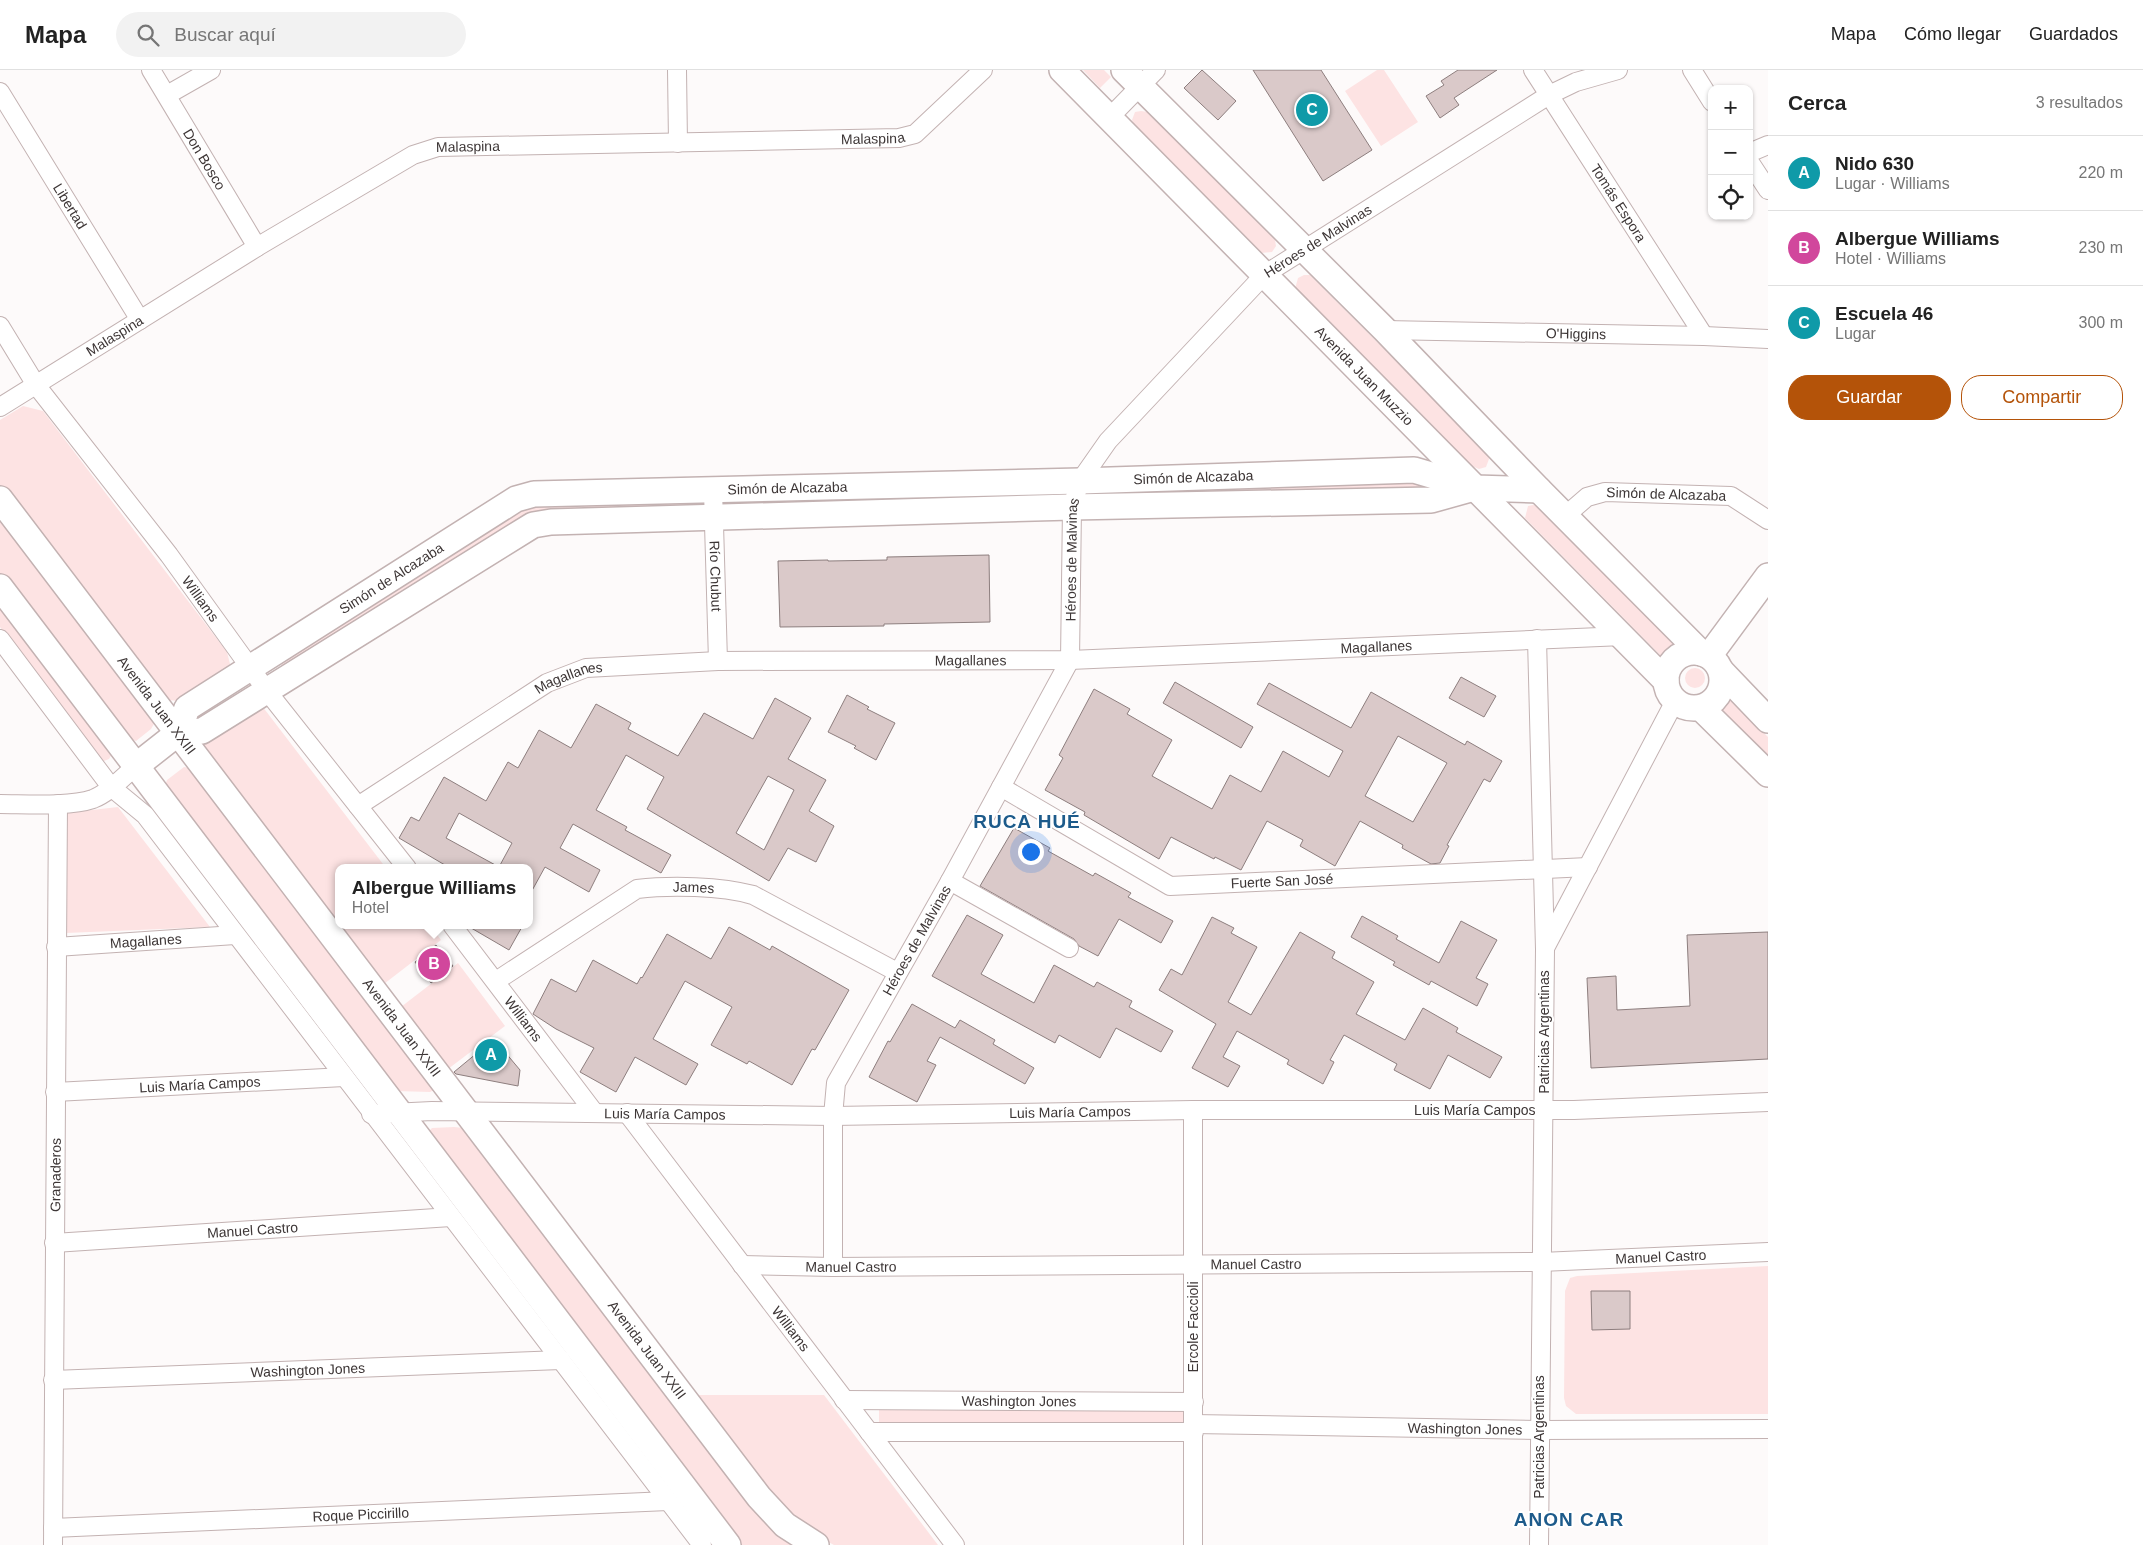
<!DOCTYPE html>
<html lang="es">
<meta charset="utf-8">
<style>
:root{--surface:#fff;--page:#f2f2f2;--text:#222;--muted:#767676;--line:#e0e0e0;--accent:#b45309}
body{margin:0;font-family:Arial,sans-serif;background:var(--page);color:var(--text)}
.controls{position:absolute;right:15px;top:15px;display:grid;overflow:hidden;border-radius:10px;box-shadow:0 1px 4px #0004}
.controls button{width:45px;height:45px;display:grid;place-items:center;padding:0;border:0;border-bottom:1px solid var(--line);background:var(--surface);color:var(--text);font:25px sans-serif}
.you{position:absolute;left:1030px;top:781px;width:18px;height:18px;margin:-12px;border:4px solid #fff;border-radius:50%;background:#1a73e8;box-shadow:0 0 0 8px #1a73e833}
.badge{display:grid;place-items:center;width:32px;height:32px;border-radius:50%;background:var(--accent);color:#fff;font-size:16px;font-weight:700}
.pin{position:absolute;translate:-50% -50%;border:2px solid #fff;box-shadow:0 1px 5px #0006}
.popup{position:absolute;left:335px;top:794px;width:198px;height:65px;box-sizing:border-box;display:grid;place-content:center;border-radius:10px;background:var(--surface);filter:drop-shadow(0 1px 4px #0005);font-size:16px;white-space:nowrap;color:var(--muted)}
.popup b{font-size:19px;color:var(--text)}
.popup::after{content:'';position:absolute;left:50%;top:100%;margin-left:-10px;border:10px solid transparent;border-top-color:var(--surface)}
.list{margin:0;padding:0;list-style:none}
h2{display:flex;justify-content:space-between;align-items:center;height:65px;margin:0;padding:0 20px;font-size:21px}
h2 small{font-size:16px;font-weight:400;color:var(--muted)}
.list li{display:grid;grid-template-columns:32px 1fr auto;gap:15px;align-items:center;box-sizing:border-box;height:75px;padding:0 20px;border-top:1px solid var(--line)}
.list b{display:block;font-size:19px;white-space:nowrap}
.list p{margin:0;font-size:16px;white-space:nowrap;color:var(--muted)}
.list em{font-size:16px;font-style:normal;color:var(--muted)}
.actions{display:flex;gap:10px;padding:15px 20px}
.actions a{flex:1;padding:11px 0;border:1px solid var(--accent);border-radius:20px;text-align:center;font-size:18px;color:var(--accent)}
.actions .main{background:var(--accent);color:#fff}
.icon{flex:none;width:28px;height:28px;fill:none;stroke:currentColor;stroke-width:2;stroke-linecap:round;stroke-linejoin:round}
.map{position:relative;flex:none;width:1768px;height:1475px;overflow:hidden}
header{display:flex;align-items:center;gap:30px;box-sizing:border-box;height:70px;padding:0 25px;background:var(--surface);border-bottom:1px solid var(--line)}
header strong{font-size:24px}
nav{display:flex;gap:28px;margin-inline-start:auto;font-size:18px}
.search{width:350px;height:45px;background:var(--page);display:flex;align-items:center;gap:12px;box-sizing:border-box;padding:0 18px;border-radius:28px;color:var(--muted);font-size:19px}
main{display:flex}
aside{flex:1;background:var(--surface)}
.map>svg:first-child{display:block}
.green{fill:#fde3e3}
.building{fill:#dac9c9;stroke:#8d7e7e;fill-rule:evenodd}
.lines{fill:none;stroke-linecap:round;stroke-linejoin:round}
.street-casing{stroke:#c3b2b2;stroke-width:20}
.secondary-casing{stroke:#c3b2b2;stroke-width:28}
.street{stroke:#fff;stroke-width:18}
.secondary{stroke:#fff;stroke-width:25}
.labels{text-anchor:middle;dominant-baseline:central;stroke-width:4;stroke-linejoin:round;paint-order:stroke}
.street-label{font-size:14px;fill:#3d3636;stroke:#fff}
.district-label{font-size:19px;font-weight:bold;letter-spacing:1px;fill:#1d5b8b;stroke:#fff}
</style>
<header>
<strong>Mapa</strong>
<div class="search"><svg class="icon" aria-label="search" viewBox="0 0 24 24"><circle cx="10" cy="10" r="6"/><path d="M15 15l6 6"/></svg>Buscar aquí</div>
<nav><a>Mapa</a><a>Cómo llegar</a><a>Guardados</a></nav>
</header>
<main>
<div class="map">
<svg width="1768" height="1475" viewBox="0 0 1768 1475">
<rect width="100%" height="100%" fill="#fdfafa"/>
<path class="green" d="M 1083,0 L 1104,0 L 1111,7 L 1100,18 Z
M 1377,0 L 1384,0 L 1418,52 L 1381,76 L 1345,21 Z
M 1141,41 L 1148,42 L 1275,170 L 1276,176 L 1272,182 L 1261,183 L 1134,55 L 1132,50 L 1135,42 Z
M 1304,205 L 1310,205 L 1487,382 L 1489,389 L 1486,397 L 1479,399 L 1472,396 L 1295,219 L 1298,208 Z
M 23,336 L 43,341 L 227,582 L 230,594 L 226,600 L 180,631 L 165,630 L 161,627 L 0,416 L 0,350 Z
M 1432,411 L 1432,419 L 1142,426 L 1142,418 Z
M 1044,421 L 1044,429 L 742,436 L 742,428 Z
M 692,429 L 693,438 L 538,441 L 284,599 L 279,590 L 531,433 Z
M 1533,435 L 1539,436 L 1678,578 L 1671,583 L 1666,591 L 1525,448 L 1528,436 Z
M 0,442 L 155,652 L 151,659 L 136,671 L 124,667 L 0,503 Z
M 0,531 L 112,684 L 109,689 L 104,691 L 99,688 L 0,557 Z
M1685 608a10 10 0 1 1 20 0a10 10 0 1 1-20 0Z
M 1727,626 L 1768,667 L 1768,692 L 1715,639 L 1723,634 Z
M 259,632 L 386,798 L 339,798 L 339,855 L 430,855 L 441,870 L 380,917 L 198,678 Z
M 184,697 L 190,698 L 434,1020 L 430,1022 L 395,1021 L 165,716 L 167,710 Z
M 118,737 L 210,857 L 66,863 L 66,743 Z
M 458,893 L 505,956 L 444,1002 L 397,940 Z
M 454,1057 L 464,1058 L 793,1475 L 739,1475 L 428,1062 L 432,1058 Z
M 1768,1196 L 1768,1344 L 1576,1344 L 1566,1336 L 1564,1328 L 1565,1221 L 1570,1208 L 1577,1206 Z
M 694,1325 L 824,1325 L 938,1475 L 834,1475 L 812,1463 L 783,1436 Z
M 879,1339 L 1183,1340 L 1183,1355 L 879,1355 Z"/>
<path class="building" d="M 1202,0 L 1236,31 L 1218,50 L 1184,18 Z
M 1253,0 L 1321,0 L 1372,80 L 1323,111 Z
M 1458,0 L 1497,0 L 1454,28 L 1459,35 L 1440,48 L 1426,26 L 1444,15 L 1441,11 Z
M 989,485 L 990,552 L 884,554 L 884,556 L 780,557 L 778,491 L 828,490 L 828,491 L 887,490 L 887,487 Z
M 1461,607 L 1496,626 L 1484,647 L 1449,628 Z
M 1175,612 L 1253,657 L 1241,678 L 1163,633 Z
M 1269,613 L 1351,658 L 1371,622 L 1465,675 L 1467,671 L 1502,691 L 1490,712 L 1484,709 L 1447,775 L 1449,776 L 1440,793 L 1431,794 L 1402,778 L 1403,775 L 1360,751 L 1335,796 L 1300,776 L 1303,770 L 1267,751 L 1241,800 L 1215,787 L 1214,789 L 1171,767 L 1159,789 L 1084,745 L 1085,742 L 1045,720 L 1063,688 L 1059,685 L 1094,619 L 1130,639 L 1127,644 L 1172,670 L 1152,706 L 1212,739 L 1230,705 L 1261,722 L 1283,681 L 1329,707 L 1343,681 L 1257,634 ZM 1398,666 L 1447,693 L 1413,752 L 1365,726 Z
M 847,625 L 869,637 L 867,639 L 895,653 L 876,690 L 854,678 L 856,676 L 828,662 Z
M 775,628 L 811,648 L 788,689 L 826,710 L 809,741 L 834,756 L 816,792 L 788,778 L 769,811 L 647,739 L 664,707 L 626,685 L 596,740 L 627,757 L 625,760 L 671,785 L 661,803 L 573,754 L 560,778 L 600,800 L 589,822 L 545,797 L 529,826 L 529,798 L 450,798 L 399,768 L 411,747 L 419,751 L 444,707 L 486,731 L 508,692 L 518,698 L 539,660 L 571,678 L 596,634 L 631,653 L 628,659 L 678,686 L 704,643 L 753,669 ZM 768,706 L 794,720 L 764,780 L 736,763 ZM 459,743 L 512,773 L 499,797 L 446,768 Z
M 1014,758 L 1050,778 L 1048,781 L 1093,806 L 1095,803 L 1131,823 L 1128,827 L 1173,851 L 1161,873 L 1119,849 L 1098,886 L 1079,876 L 1074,869 L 980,816 Z
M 967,845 L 1003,865 L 981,904 L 1034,933 L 1054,895 L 1094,917 L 1097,912 L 1132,931 L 1129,937 L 1173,961 L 1161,982 L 1116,958 L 1100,988 L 1059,965 L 1055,973 L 932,906 Z
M 1362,846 L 1398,866 L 1396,869 L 1439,893 L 1461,851 L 1497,870 L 1476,908 L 1488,914 L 1477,936 L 1431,911 L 1429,915 L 1393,895 L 1395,892 L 1351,867 Z
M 1212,847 L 1234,858 L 1231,863 L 1257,877 L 1228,932 L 1251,945 L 1300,862 L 1335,882 L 1332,888 L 1374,912 L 1356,944 L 1405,970 L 1423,938 L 1458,958 L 1456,962 L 1502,987 L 1490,1008 L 1448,985 L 1430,1019 L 1394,1000 L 1397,994 L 1344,965 L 1330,990 L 1334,992 L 1323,1014 L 1287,994 L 1289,990 L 1237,961 L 1223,987 L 1240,996 L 1228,1017 L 1192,998 L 1216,954 L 1159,920 L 1171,899 L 1182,905 Z
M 466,855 L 523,855 L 509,880 Z
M 729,857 L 770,880 L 772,876 L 849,920 L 815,980 L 812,979 L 792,1015 L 749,991 L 747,994 L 711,975 L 732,937 L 685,911 L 653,969 L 698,994 L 686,1015 L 635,987 L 616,1022 L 580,1002 L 594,978 L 556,959 L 533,944 L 551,909 L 576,922 L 593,890 L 637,914 L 641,907 L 642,908 L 667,864 L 711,889 Z
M 1768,862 L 1768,989 L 1591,998 L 1587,908 L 1616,906 L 1617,940 L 1690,936 L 1687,865 Z
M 436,875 L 453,896 L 431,913 L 415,892 Z
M 912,934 L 955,958 L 960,950 L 995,970 L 993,974 L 1034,998 L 1025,1014 L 940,967 L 927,991 L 936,995 L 917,1032 L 869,1007 L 888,971 L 890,972 Z
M 494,969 L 520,1000 L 518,1016 L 456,1004 L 454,1002 Z
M 1591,1221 L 1630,1221 L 1630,1259 L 1592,1260 Z"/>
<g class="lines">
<defs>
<g id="street">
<path id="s1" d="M 151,0 L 257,177"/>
<path d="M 677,0 L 678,73"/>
<path id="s2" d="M 1533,0 L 1704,266"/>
<path d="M 1692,0 L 1712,32"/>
<path id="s3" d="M 0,22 L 140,250"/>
<path d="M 167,25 L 211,0"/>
<path d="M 1108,49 L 1156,0"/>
<path d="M 1749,83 L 1768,75"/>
<path d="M 1749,91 L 1768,120"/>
<path id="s4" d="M 0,256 L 36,315 L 169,485 L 267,621 L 407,798"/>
<path id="s5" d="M 1385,260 L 1704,266 L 1768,269"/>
<path id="s6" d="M 0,337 L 257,177 L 413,85 L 438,77 L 899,68 L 915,64 L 983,0"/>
<path id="s7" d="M 713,420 L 718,591"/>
<path id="s8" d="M 1565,446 L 1587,427 L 1605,422 L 1731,426 L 1768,450"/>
<path d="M 0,569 L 111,717 L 145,745 L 702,1475"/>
<path d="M 1537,569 L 1545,879 L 1539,1475"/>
<path id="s9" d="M 1001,717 L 1170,816 L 1588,797"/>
<path d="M 0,734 C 25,734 70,737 93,729 C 109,723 124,706 136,696"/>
<path id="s10" d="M 358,736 L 547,613 L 586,598 L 718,591 L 1070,590 L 1623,566"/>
<path d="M 950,811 L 1069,878"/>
<path id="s11" d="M 452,855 L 594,1042"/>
<path id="s12" d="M 56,877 L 235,865"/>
<path d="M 1545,878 L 1675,631"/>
<path id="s13" d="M 496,911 L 637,819 C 670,815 721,816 753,825 L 897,902"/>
<path id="s14" d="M 55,1022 L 344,1007"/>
<path d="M 1193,1040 L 1193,1475"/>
<path id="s15" d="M 627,1043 L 955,1475"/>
<path id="s16" d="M 371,1044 L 432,1041 L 833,1046 L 1193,1040 L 1574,1040 L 1768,1032"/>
<path id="s17" d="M 54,1173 L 451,1147"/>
<path id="s18" d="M 742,1195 L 833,1197 L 1541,1192 L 1768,1182"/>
<path id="s19" d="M 833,1197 L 833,1046 L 836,1013 L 950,811 L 1070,590 L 1072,437 L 1080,411 L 1108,371 L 1264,205 L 1549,25 L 1576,12 L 1618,0"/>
<path id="s20" d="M 53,1310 L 561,1290"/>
<path id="s21" d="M 844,1330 L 1194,1332"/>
<path id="s22" d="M 1193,1354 L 1539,1360 L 1768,1359"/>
<path d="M 869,1362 L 1194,1362"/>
<path id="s23" d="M 53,1458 L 668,1431"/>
<path id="s24" d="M 53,1475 L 58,734"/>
</g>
<g id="secondary">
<path id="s25" d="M 1062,0 L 1666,611"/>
<path d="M 1124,0 L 1385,260 L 1539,420 L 1701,583"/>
<path id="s26" d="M 0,429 L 759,1427 L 785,1455 L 816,1475"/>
<path d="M 0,517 L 728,1475"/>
<circle cx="1694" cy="610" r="28"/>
<path d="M 1709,586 L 1768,506"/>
<path d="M 1721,601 L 1768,650"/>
<path d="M 1701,638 L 1768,704"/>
<path d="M 178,663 L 202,661 L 533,455 L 551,452 L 1072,437 L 1431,430 L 1474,418"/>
<path id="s27" d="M 136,696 L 178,663 L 187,638 L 516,429 L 534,424 L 1080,411 L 1414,400 L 1475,418 L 1539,420"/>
</g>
</defs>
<use href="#street" class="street-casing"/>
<use href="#secondary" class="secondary-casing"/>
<use href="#street" class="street"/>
<use href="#secondary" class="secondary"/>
</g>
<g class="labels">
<g class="street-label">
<text stroke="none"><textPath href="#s6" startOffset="945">Malaspina</textPath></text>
<text stroke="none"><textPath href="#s6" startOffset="540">Malaspina</textPath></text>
<text stroke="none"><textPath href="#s1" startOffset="104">Don Bosco</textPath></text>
<text stroke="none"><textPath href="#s2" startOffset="158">Tomás Espora</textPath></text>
<text stroke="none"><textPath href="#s3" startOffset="134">Libertad</textPath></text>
<text stroke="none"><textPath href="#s19" startOffset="1188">Héroes de Malvinas</textPath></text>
<text stroke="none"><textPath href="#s5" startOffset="191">O'Higgins</textPath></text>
<text stroke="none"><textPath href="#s6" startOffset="135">Malaspina</textPath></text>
<text stroke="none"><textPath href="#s25" startOffset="430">Avenida Juan Muzzio</textPath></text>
<text stroke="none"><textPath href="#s27" startOffset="1148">Simón de Alcazaba</textPath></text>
<text stroke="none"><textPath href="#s27" startOffset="742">Simón de Alcazaba</textPath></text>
<text stroke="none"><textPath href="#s8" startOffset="109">Simón de Alcazaba</textPath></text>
<text stroke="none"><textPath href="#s19" startOffset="768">Héroes de Malvinas</textPath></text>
<text stroke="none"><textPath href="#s7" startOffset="86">Río Chubut</textPath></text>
<text stroke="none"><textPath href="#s27" startOffset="322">Simón de Alcazaba</textPath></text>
<text stroke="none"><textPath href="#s4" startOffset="339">Williams</textPath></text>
<text stroke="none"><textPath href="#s10" startOffset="1058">Magallanes</textPath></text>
<text stroke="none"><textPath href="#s10" startOffset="652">Magallanes</textPath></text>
<text stroke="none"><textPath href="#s10" startOffset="248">Magallanes</textPath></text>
<text stroke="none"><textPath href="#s26" startOffset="259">Avenida Juan XXIII</textPath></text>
<text stroke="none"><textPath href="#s9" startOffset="308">Fuerte San José</textPath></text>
<text stroke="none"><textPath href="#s13" startOffset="225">James</textPath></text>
<text stroke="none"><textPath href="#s12" startOffset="90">Magallanes</textPath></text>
<text stroke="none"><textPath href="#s19" startOffset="348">Héroes de Malvinas</textPath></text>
<text stroke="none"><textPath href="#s11" startOffset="118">Williams</textPath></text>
<text stroke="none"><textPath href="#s26" startOffset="664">Avenida Juan XXIII</textPath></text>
<text transform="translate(1544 962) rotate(-90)">Patricias Argentinas</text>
<text stroke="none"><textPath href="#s14" startOffset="145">Luis María Campos</textPath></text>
<text stroke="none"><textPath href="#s16" startOffset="1104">Luis María Campos</textPath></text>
<text stroke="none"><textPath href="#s16" startOffset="699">Luis María Campos</textPath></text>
<text stroke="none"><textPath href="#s16" startOffset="294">Luis María Campos</textPath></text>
<text stroke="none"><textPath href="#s24" startOffset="370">Granaderos</textPath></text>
<text stroke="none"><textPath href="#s17" startOffset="199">Manuel Castro</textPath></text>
<text stroke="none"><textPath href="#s18" startOffset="919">Manuel Castro</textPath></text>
<text stroke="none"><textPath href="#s18" startOffset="514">Manuel Castro</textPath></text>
<text stroke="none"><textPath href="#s18" startOffset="109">Manuel Castro</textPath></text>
<text transform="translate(1193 1257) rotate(-90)">Ercole Faccioli</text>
<text stroke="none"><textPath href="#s15" startOffset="271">Williams</textPath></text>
<text stroke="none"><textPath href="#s26" startOffset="1069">Avenida Juan XXIII</textPath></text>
<text stroke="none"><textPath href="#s20" startOffset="255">Washington Jones</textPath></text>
<text stroke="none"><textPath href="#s21" startOffset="175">Washington Jones</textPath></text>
<text stroke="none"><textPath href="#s22" startOffset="272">Washington Jones</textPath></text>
<text transform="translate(1539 1367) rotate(-90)">Patricias Argentinas</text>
<text stroke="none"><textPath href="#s23" startOffset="308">Roque Piccirillo</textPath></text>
</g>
<g class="district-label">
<text x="1027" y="751">RUCA HUÉ</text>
<text x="1569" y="1449">ANON CAR</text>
</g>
</g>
</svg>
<div class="controls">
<button>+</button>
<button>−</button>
<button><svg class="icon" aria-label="locate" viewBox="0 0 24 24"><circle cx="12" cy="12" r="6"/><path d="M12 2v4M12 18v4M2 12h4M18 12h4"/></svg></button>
</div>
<div class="you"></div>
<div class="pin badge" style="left:491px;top:985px;background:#0f9aa8">A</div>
<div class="pin badge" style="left:434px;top:894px;background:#d1479c">B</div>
<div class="popup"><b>Albergue Williams</b>Hotel</div>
<div class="pin badge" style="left:1312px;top:40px;background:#0f9aa8">C</div>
</div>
<aside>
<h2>Cerca<small>3 resultados</small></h2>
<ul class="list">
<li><span class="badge" style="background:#0f9aa8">A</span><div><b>Nido 630</b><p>Lugar · Williams</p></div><em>220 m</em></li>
<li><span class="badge" style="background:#d1479c">B</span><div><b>Albergue Williams</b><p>Hotel · Williams</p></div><em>230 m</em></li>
<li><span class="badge" style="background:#0f9aa8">C</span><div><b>Escuela 46</b><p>Lugar</p></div><em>300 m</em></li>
</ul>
<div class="actions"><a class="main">Guardar</a><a>Compartir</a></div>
</aside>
</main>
